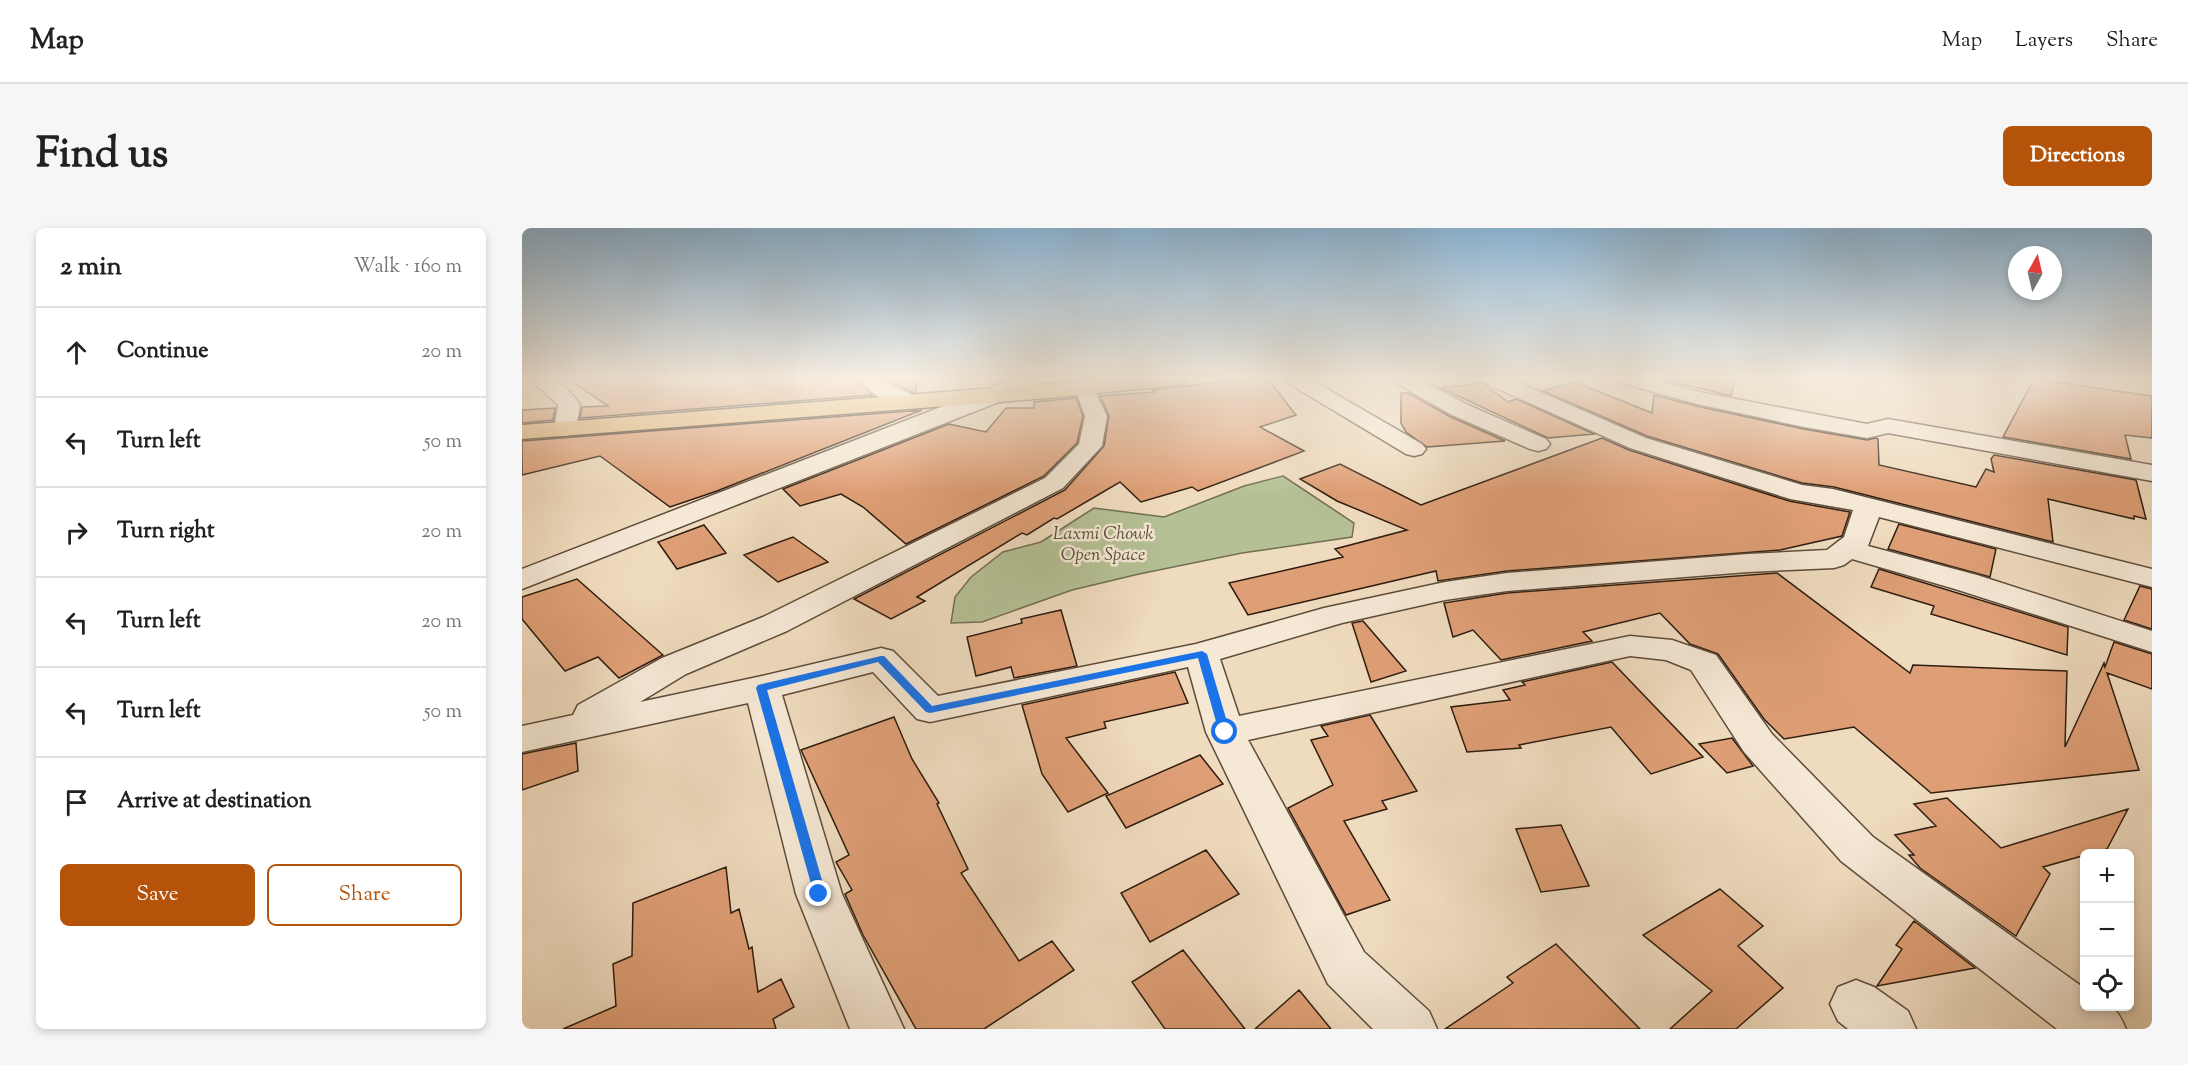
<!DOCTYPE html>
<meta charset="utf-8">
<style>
:root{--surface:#fff;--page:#f6f6f6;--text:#202124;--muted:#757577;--line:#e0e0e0;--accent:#b45309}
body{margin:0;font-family:"Sorts Mill Goudy",serif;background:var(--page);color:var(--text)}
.controls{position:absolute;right:18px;bottom:18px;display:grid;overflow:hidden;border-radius:9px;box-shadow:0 3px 9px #0003}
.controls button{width:54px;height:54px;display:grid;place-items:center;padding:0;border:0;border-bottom:2px solid var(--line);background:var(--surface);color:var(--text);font:30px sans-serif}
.compass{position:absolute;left:1486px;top:18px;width:54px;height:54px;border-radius:50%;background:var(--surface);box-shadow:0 3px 9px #0003;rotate:8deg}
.stop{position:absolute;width:18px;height:18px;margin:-14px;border:4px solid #1a73e8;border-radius:50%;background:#fff}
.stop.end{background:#1a73e8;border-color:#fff;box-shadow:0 2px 6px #0008}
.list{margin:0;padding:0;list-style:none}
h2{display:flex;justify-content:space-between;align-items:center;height:78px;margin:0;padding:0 24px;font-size:26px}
h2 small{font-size:20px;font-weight:400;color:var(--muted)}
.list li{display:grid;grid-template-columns:39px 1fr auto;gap:18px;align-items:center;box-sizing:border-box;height:90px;padding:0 24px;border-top:2px solid var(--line)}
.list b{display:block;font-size:22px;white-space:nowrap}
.list em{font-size:20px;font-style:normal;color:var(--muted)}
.actions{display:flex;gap:12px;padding:18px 24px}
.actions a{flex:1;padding:14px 0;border:2px solid var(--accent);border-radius:9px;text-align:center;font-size:21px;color:var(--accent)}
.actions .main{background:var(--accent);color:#fff}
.icon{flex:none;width:33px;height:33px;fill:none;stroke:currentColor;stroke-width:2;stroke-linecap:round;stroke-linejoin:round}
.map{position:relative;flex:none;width:1630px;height:801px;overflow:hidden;border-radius:9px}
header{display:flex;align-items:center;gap:36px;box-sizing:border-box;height:84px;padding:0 30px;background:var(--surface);border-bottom:2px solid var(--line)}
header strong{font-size:28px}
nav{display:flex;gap:33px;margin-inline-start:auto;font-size:21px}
.intro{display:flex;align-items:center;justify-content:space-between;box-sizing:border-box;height:144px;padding:0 36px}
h1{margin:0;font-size:42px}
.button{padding:15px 27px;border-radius:9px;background:var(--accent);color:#fff;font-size:21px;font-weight:700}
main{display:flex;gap:36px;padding:0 36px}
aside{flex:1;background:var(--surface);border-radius:9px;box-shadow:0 3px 9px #0003}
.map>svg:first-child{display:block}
.green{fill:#b5c195;stroke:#726f52;stroke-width:1.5}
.building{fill:#df9f76;stroke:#2e1d0f;stroke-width:1.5}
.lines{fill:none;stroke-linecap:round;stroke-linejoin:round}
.minor-casing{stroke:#5e4c3b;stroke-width:3}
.major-casing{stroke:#2e1d0f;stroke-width:3}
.minor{fill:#f5e8d5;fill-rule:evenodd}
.major{fill:#e8be7f;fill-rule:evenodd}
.route{fill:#1a73e8}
.labels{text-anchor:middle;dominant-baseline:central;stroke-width:5;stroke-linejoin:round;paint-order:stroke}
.park-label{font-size:18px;font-style:italic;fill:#564e37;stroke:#f5e8d5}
</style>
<header>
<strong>Map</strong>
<nav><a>Map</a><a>Layers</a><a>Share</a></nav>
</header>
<div class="intro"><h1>Find us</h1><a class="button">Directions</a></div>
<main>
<aside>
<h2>2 min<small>Walk · 160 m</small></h2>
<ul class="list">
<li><svg class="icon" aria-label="ahead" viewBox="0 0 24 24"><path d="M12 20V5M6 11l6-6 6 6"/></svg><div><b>Continue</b></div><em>20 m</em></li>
<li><svg class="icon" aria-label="left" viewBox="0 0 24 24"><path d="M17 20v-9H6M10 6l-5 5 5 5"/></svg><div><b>Turn left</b></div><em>50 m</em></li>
<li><svg class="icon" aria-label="right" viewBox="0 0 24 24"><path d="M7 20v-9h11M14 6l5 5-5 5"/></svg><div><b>Turn right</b></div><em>20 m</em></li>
<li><svg class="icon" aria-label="left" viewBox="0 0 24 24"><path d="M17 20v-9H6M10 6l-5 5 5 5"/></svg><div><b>Turn left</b></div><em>20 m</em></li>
<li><svg class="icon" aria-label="left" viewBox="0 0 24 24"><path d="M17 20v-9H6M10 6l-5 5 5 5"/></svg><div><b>Turn left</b></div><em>50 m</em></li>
<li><svg class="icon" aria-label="arrive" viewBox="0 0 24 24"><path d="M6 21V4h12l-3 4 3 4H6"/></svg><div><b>Arrive at destination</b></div></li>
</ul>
<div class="actions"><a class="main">Save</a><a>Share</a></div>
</aside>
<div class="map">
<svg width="1630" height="801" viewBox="0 0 1630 801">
<rect width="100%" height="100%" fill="#efdbbe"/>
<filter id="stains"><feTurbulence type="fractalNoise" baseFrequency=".00333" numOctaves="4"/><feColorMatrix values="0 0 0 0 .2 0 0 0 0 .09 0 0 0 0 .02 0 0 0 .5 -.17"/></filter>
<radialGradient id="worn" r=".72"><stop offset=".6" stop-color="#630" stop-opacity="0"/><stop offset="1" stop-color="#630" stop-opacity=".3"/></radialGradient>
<path class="green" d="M 761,248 L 832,295 L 830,309 L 720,325 L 617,346 L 550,362 L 460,394 L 429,395 L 433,369 L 449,349 L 481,324 L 519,314 L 572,280 L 642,289 L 722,258 Z"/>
<path class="building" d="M 46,151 L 335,151 L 351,167 L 58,190 L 60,179 L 86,178 Z
M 364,151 L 394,151 L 394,164 L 390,164 Z
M 746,151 L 774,187 L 738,199 L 782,223 L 676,263 L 670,259 L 619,274 L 598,254 L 535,291 L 532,290 L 505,307 L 500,305 L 395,369 L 403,373 L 369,391 L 332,371 L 543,262 L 582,218 L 587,188 L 578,168 L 633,164 L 630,162 L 689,155 Z
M 1141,151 L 1213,151 L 1209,168 Z
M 1512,151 L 1630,168 L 1630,210 L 1603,207 L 1609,231 L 1481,209 Z
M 1053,154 L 1130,185 L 1132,167 L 1174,178 L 1282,201 L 1345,212 L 1354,210 L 1356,211 L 1357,237 L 1454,259 L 1464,241 L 1472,244 L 1469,231 L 1472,227 L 1614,252 L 1624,291 L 1612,288 L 1612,291 L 1526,271 L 1531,314 L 1312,259 L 1280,255 L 1125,208 L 1021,163 Z
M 960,155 L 986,174 L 994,171 L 1072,206 L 1026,210 L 919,160 Z
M 879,165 L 886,165 L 929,189 L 983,213 L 905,219 L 884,204 L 879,195 Z
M 554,170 L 561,188 L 555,215 L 522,248 L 384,316 L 341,279 L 319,266 L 278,278 L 261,261 L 427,196 L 464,204 L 484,180 L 512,180 L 512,174 Z
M 33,180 L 31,192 L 0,195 L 0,182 Z
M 400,182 L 195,263 L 148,279 L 78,228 L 0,247 L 0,213 Z
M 1080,210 L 1107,222 L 1267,273 L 1328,284 L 1320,308 L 1258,322 L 985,343 L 916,353 L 914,343 L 726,387 L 707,355 L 821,329 L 813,321 L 885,302 L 815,273 L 778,251 L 818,236 L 899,277 Z
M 1377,296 L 1474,321 L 1468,349 L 1366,321 Z
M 182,297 L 204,325 L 155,341 L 136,314 Z
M 271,309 L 306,334 L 256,354 L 222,327 Z
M 1357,341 L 1546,399 L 1545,427 L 1409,386 L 1412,378 L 1349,359 Z
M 1255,345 L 1388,445 L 1391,437 L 1545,443 L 1543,519 L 1582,435 L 1583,439 L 1592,414 L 1630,426 L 1630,461 L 1585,445 L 1617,542 L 1409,565 L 1332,499 L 1262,511 L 1242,491 L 1196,426 L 1168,416 L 1138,385 L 1061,404 L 1070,413 L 979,432 L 951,402 L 931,409 L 922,375 L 985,365 Z
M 55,351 L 141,427 L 97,450 L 76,429 L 43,443 L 0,391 L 0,369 Z
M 1618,358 L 1630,361 L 1630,401 L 1602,392 Z
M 539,382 L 555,438 L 492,450 L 489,439 L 454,448 L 445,409 L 500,395 L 499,391 Z
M 841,393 L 884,443 L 849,454 L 830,395 Z
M 1090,434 L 1181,529 L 1129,546 L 1089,499 L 997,517 L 999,520 L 945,524 L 929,479 L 988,472 L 981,462 L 1003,457 L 1000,454 Z
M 653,444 L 666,475 L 582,494 L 584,500 L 544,510 L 586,565 L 546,584 L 520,546 L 500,477 Z
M 848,487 L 895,563 L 860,573 L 865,581 L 822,593 L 868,672 L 824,687 L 766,580 L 811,557 L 789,512 L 806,508 L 799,498 Z
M 372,489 L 390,531 L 417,575 L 415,576 L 446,641 L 439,645 L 497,733 L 530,713 L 552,742 L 462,801 L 394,801 L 341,707 L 323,666 L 330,662 L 314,634 L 327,627 L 279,522 Z
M 1210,510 L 1231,538 L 1205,545 L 1177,516 Z
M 54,515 L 56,543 L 0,562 L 0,526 Z
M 678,527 L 701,556 L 604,600 L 584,568 Z
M 1425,570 L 1479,620 L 1606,581 L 1585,621 L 1521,639 L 1528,646 L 1494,708 L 1398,640 L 1387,627 L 1392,627 L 1373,607 L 1414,598 L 1392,576 Z
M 1039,597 L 1067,658 L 1019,664 L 994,601 Z
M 684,622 L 717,666 L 628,714 L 599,665 Z
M 204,639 L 209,685 L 217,681 L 227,721 L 230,719 L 236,764 L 259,751 L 272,779 L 251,791 L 254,801 L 41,801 L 94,778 L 91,736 L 110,728 L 111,675 Z
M 1198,661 L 1241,698 L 1216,718 L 1261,760 L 1214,801 L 1148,801 L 1190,763 L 1121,707 Z
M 1392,693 L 1453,740 L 1355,758 L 1380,721 L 1374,717 Z
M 1034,716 L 1118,801 L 923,801 L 991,755 L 985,749 Z
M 661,722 L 723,801 L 643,801 L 610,754 Z
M 777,762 L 809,801 L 733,801 Z"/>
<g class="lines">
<defs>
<path id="minor" d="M 8,151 C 34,151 43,155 58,177 L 54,201 L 51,206 L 43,208 L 35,206 L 32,201 L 36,177 Z
M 337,151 L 360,151 C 370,161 389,162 397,173 L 394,178 C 375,182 348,167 337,151 Z
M 491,151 L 519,151 L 516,155 L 482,172 L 0,361 L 0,341 Z
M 763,151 L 788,151 L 900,216 L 904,221 L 900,226 L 892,228 L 884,226 L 766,155 Z
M 871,151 L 897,151 L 946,177 L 1024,211 L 1028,216 L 1024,221 L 1016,223 L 1008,221 L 930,187 L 874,155 Z
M 960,151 L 988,151 L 1124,210 L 1280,257 L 1311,261 L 1630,341 L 1630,359 L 1357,289 L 1346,318 L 1455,347 L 1630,403 L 1630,424 L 1433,361 L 1330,331 L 1322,337 L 1312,340 L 1226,344 L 985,363 L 923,372 L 820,395 L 698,431 L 717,488 L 1108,408 L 1150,412 L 1194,427 L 1250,506 L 1351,609 L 1562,760 L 1562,778 C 1590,778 1592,774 1604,801 L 1535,801 L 1319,633 L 1222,524 L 1169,442 L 1144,432 L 1108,428 L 726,512 L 842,724 L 907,783 L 915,801 L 851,801 L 806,756 L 684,504 L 666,439 L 408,494 L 395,491 L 351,444 L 260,467 L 320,666 L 382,801 L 328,801 L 274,666 L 226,475 L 0,524 L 0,498 L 51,487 L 56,477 L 140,430 L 241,389 L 523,250 L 557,216 L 563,188 L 553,161 L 556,157 L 563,155 L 570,157 L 585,188 L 580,218 L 541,260 L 265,403 L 164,446 L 118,474 L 240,448 L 359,420 L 371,423 L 416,468 L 674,416 L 802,380 L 923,354 L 985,345 L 1226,326 L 1305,322 L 1322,309 L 1331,282 L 1268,271 L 1108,220 L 963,155 Z
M 1096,151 L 1131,151 L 1177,164 L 1345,196 L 1366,191 L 1630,237 L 1630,253 L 1366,205 L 1345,210 L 1282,199 L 1175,176 L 1099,155 Z
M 1334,752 L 1352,759 L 1386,783 L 1394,801 L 1326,801 L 1316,793 L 1308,776 L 1316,759 Z"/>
<path id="major" d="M 590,151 L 665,151 L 662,155 L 655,157 L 527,170 L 0,211 L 0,197 Z"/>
</defs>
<use href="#minor" class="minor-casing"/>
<use href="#major" class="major-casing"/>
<use href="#minor" class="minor"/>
<use href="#major" class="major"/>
</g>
<linearGradient id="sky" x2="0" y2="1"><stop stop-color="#8bb6d7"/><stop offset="0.57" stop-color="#f8efe2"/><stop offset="1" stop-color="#f8efe2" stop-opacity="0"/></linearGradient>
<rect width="1630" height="264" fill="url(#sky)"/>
<path class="route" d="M 680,423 L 685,426 L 708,504 L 707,507 L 699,507 L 697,504 L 676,430 L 408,485 L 404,484 L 356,434 L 245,462 L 304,666 L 302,670 L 293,670 L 234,460 L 236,457 L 359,428 L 362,428 L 410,478 Z"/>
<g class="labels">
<g class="park-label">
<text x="581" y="307">Laxmi Chowk<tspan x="581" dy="21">Open Space</tspan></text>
</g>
</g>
<rect width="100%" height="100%" filter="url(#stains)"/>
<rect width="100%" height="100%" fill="url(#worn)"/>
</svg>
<div class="controls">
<button>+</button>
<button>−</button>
<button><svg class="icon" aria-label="locate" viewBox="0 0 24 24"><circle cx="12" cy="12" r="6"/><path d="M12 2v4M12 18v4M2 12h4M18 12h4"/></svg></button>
</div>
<svg class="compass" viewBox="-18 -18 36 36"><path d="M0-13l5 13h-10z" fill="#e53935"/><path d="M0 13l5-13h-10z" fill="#757577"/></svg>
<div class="stop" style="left:703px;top:504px"></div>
<div class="stop end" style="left:297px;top:666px"></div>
</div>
</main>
